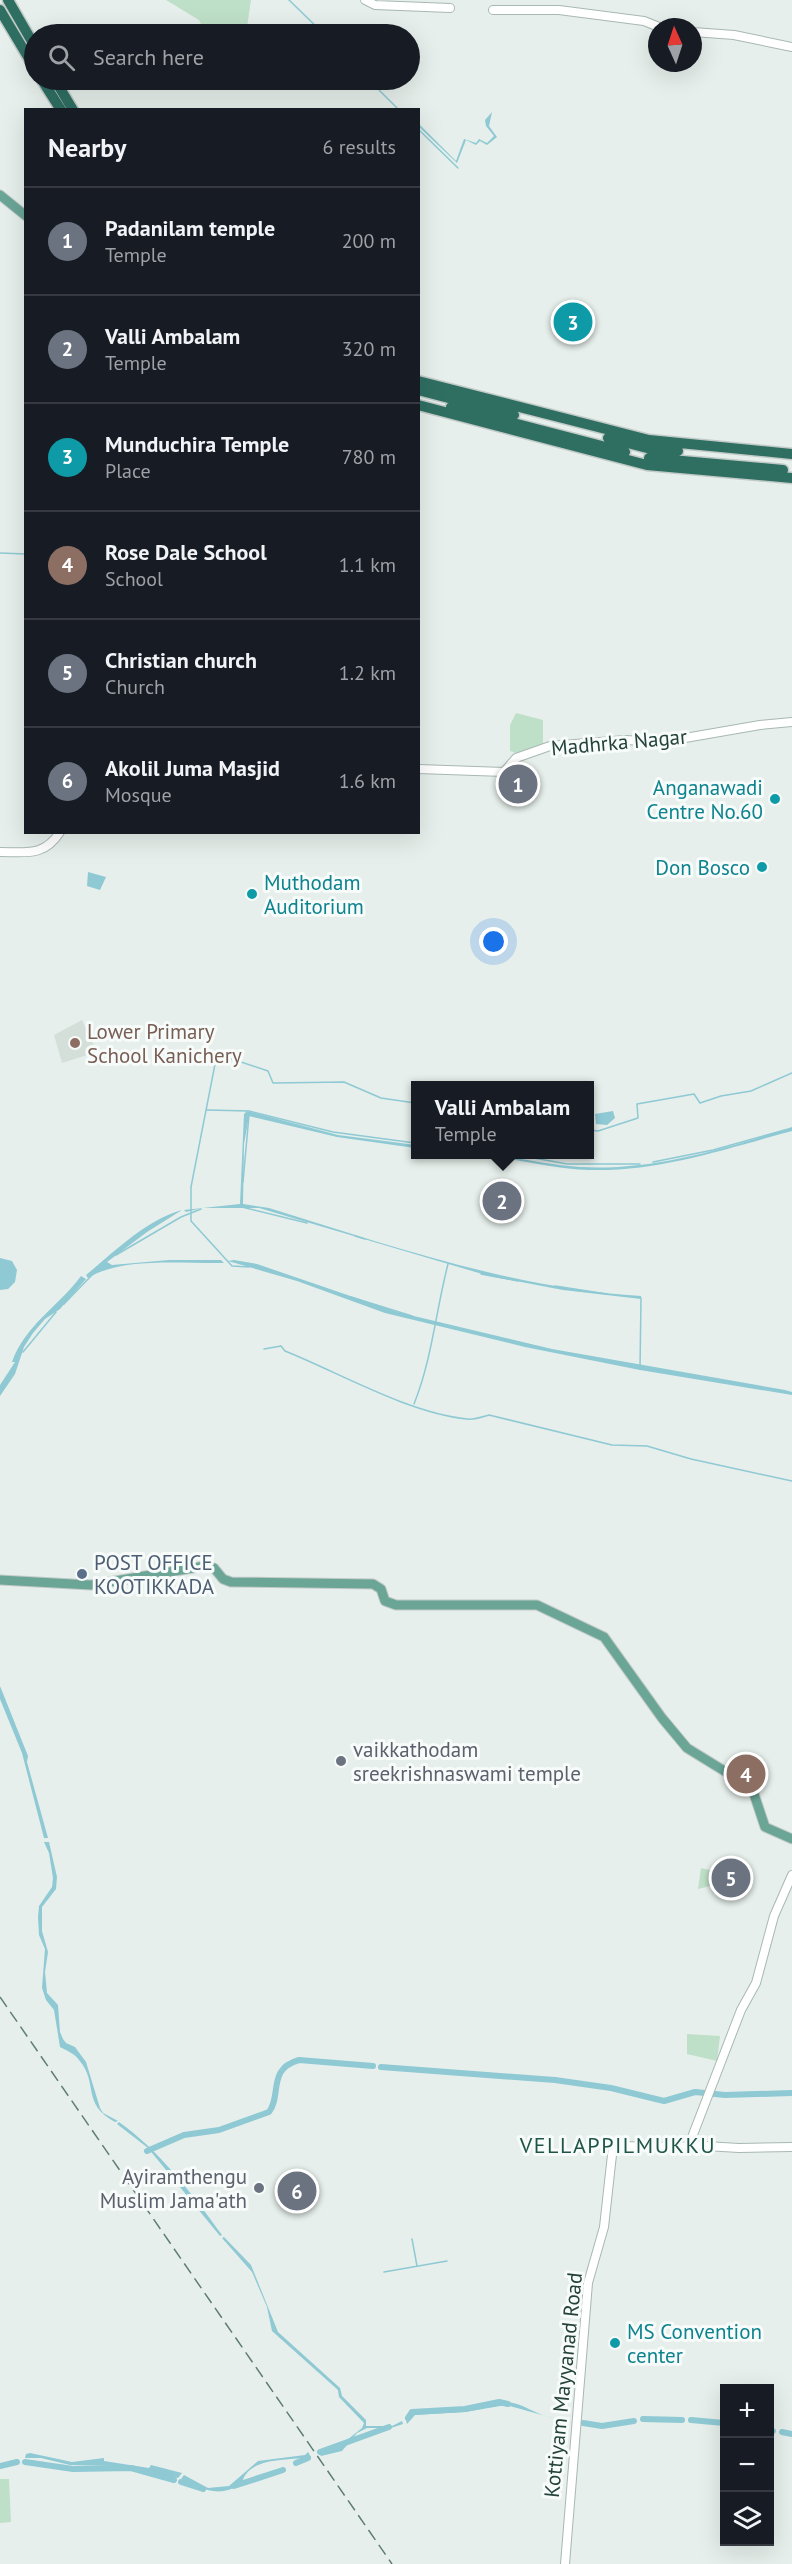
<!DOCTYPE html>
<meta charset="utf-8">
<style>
:root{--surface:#171b24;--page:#242831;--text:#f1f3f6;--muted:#9ea1a6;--line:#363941;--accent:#7c3aed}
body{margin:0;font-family:"PT Sans",sans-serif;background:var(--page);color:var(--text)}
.controls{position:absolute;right:18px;bottom:18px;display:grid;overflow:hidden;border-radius:0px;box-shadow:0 6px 24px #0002}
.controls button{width:54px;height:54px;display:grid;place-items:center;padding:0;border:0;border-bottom:2px solid var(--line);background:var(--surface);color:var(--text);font:30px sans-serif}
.compass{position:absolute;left:648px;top:18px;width:54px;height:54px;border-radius:50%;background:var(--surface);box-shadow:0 6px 24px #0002;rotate:357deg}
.you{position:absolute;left:494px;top:942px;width:21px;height:21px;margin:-15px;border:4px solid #fff;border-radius:50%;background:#1a73e8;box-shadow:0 0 0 9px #1a73e833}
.badge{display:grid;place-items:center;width:39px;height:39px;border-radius:50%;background:var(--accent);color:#fff;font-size:20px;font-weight:700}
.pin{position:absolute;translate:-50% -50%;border:3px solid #fff;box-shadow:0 2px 6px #0006}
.popup{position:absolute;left:411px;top:1081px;width:183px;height:78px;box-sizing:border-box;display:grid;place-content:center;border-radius:0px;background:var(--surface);filter:drop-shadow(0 2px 4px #0005);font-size:20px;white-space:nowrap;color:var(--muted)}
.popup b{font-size:22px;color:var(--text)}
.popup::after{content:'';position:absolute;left:50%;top:100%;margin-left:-12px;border:12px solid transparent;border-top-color:var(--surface)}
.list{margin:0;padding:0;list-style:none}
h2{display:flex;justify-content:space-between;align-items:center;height:78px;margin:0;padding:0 24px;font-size:26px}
h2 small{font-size:20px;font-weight:400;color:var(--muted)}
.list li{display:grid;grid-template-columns:39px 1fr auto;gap:18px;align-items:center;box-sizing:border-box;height:108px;padding:0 24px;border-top:2px solid var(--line)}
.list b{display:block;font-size:22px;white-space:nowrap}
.list p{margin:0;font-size:20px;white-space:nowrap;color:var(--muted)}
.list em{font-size:20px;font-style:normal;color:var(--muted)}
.icon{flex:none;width:33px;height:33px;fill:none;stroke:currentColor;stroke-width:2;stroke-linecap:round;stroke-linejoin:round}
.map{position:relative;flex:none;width:792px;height:2564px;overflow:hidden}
.search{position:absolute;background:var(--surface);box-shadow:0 6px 24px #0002;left:24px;top:24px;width:396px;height:66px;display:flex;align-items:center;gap:15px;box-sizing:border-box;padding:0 21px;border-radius:33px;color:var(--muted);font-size:22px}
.panel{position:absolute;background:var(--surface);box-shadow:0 6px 24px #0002;left:24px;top:108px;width:396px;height:726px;border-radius:0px}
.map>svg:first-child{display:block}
.built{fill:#d4dfda}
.green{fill:#bfe0c8}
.water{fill:#8ec9d4}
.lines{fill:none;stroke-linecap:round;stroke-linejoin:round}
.stream{stroke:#8ec9d4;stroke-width:1.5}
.canal{stroke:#8ec9d4;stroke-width:6}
.minor-casing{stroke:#a8b8b2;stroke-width:10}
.major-casing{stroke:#c2cac8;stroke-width:11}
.highway-casing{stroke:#c2cac8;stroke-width:13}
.minor{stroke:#fff;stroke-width:8}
.major{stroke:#6aa596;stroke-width:9}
.highway{stroke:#2f6f62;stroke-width:10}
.rail{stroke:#5f7d75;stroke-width:1.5;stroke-dasharray:12 6;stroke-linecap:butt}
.culture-dot{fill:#0f9aa8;stroke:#f7fbf9;stroke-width:2}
.education-dot{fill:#8d6e63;stroke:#f7fbf9;stroke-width:2}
.service-dot{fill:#5c6f8a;stroke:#f7fbf9;stroke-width:2}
.worship-dot{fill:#6b7280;stroke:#f7fbf9;stroke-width:2}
.labels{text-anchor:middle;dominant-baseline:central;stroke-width:6;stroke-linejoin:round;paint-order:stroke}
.street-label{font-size:21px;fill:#24423a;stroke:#f7fbf9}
.culture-label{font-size:21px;fill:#0d838f;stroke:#f7fbf9;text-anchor:end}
.education-label{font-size:21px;fill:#785e54;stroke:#f7fbf9;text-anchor:start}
.service-label{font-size:21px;fill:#4e5e75;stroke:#f7fbf9;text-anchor:start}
.worship-label{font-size:21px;fill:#5b616d;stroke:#f7fbf9;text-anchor:start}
.neighbourhood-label{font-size:22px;letter-spacing:1.5px;fill:#1f5548;stroke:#f7fbf9}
</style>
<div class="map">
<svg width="792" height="2564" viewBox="0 0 792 2564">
<rect width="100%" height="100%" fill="#e6efeb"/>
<path class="built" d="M 82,1020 L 97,1052 L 62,1063 L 54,1035 Z
M 740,1755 L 758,1762 L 749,1780 L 731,1767 Z"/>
<path class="green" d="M 166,0 L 251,0 L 246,34 L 206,34 L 199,20 Z
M 516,713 L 543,720 L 543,746 L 519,754 L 510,751 L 510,725 Z
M 701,1868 L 714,1871 L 710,1886 L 698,1889 Z
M 687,2034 L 720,2036 L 717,2061 L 687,2054 Z
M 0,2479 L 9,2479 L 11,2522 L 0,2523 Z"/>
<path class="water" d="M 492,112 L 489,126 L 497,137 L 487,145 L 480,141 L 476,145 L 466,140 L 457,163 L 419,127 L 419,124 L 456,161 L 464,139 L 476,143 L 479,139 L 487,143 L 494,136 L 486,126 L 485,120 Z
M 88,872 L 106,877 L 100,890 L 87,886 Z
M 247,1111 L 338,1135 L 408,1144 L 415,1145 L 415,1148 L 337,1137 L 249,1116 L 244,1144 L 243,1204 L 269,1208 C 391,1246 512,1288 641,1296 L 641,1299 L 563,1290 L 489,1276 L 259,1208 L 202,1208 L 186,1212 L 184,1210 L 240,1204 L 244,1114 Z
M 613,1111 L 615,1118 L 607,1125 L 596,1124 L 595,1114 Z
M 792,1127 L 792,1131 C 725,1149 659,1172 589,1170 C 550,1169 513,1157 475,1155 C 510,1154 544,1165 580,1167 C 652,1171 724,1149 792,1127 Z
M 182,1210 L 147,1232 L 107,1262 L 112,1265 L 169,1260 L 221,1260 L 224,1263 C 184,1264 123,1256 88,1278 L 86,1275 C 114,1252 146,1220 182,1210 Z
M 0,1258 L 12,1261 L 17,1270 L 15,1282 L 8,1289 L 0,1290 Z
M 234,1260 L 257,1264 L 397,1312 L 552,1349 L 785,1390 L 792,1392 L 792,1395 L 640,1370 L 525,1347 L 385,1313 L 297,1281 L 228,1261 Z
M 81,1276 L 86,1279 L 60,1309 L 45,1319 L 33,1333 L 24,1347 L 15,1374 L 0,1396 L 0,1385 L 15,1362 L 12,1362 C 25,1325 59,1306 81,1276 Z
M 0,1686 L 28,1756 L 27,1762 L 48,1838 L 44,1838 L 22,1753 L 0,1699 Z
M 44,1842 L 49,1842 L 57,1877 L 56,1889 L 42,1907 L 42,1931 L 48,1952 L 45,1972 L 47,1993 L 58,2005 L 60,2032 L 63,2039 L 66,2043 L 75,2047 L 86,2062 L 100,2108 L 103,2113 L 118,2121 L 115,2122 C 81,2104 99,2083 79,2060 C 75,2054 66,2050 60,2047 L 54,2010 L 46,2000 L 42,1988 L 45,1949 L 39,1935 L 38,1917 L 39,1906 L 52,1887 L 53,1878 L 49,1853 Z
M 119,2122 C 159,2150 193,2195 222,2235 L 220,2236 L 148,2148 L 117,2124 Z
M 224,2237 L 251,2265 L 278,2332 L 340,2388 L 342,2396 L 366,2420 L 366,2426 L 392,2426 L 402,2421 L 403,2424 L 391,2428 L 367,2428 L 357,2433 L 342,2451 L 321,2456 L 317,2451 L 337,2448 L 362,2428 L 364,2423 L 339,2397 L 338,2390 L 272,2331 L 267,2307 L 252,2272 L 222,2238 Z
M 507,2402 C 522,2403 535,2414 549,2417 C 558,2420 566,2418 571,2423 L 506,2405 L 465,2412 L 415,2415 L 407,2424 L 406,2420 L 412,2412 L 466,2410 L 493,2403 Z
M 308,2452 L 311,2457 C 289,2461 248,2456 242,2483 C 220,2499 201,2489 181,2479 L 184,2475 L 208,2488 L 229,2486 L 258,2461 L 305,2455 Z
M 30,2453 L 72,2462 L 104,2458 L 104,2461 L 149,2468 L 151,2465 L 182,2473 L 178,2478 L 113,2466 L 70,2465 L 41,2458 L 25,2458 L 26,2454 Z"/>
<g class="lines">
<path class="stream" d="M 289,0 L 324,34
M 369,80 L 399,110
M 418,129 L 458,168
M 0,553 L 26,554
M 207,1110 L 249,1111 L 333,1132 L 415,1143
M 589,1130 L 598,1131 L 638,1118 L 637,1104 L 694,1094 L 700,1103 L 721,1096 L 751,1091 L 792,1073
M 512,1154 L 567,1164 L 640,1164
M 653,1162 L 713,1150 L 785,1130
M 243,1182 L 249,1115
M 242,1207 L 307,1223
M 355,1236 L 365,1239
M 116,1255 L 181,1217 L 201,1209
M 249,1267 L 232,1266 L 191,1221 L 191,1187 L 217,1054 L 268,1071 L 273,1083 L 344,1082 L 381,1098 L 415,1103
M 481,1274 L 518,1281
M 555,1286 L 607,1294
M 351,1297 L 412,1316
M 64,1304 L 92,1275
M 264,1349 L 281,1346 L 285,1351 C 340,1373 408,1413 467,1419 C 474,1420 482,1417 489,1415 L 612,1445 L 647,1446 L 691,1459 L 792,1481
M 23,1352 L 56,1312
M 640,1368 L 641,1298
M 414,1404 C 432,1359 436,1310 448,1264
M 412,2239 L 417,2266
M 384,2272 L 447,2261"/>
<path class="canal" d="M 381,2067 L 555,2080 L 611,2088 L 664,2101 L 695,2092 L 725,2095 L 792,2093
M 147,2151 L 184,2135 L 219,2130 L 269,2112 C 282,2095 267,2069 299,2060 L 373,2066
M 408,2418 L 412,2412 L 465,2409 L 499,2402 L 508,2404
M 643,2419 L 682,2420
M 691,2420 L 724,2423
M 583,2423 L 602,2426 L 634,2421
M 770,2430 L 773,2431
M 782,2432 L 792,2434
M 320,2452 L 389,2427
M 25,2462 L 73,2469 L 131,2468 L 174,2480
M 296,2463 L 308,2458
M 0,2466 L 17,2462
M 181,2482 L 203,2489
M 234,2486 L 283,2470"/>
<defs>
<path id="minor" d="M 365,0 L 375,5 L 450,8
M 493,10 L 559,10 L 644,21 L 659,27
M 693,32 L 734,35 L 792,47
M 418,769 L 504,772 L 516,758 L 550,746 L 625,740 L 662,742 L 760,725 L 792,722
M 0,852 C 26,852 44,857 60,832
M 689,2145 L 739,2148 L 792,2147
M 565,2564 L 588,2283 L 604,2227 L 613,2146 L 682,2147 L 689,2145 L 741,2010 L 756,1983 L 774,1916 L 792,1875"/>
<path id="major" d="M 0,195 L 26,216
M 0,1580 L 91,1585 L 205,1566 L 214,1568 L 223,1579 L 231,1582 L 373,1584 L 381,1589 L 385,1601 L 396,1605 L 537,1605 L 604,1637 L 662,1718 L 687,1748 L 752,1788 L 765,1827 L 792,1839"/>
<path id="highway" d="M 8,0 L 34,45
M 0,10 L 34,67
M 42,80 L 61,110
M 55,80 L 73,110
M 418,381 L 649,440 L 792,454
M 418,390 L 514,415
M 418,405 L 647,465 L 792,478
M 451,407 L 625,452
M 608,438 L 647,448 L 678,451
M 649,458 L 783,470"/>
</defs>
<use href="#minor" class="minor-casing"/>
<use href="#major" class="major-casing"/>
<use href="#highway" class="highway-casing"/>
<use href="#minor" class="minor"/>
<use href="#major" class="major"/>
<use href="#highway" class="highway"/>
<path class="rail" d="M 0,1997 L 392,2564"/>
</g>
<g class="culture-dot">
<circle cx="775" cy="799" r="6"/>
<circle cx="762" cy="867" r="6"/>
<circle cx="252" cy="894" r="6"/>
<circle cx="615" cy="2343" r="6"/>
</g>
<circle class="education-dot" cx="75" cy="1043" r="6"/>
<circle class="service-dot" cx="82" cy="1574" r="6"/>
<g class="worship-dot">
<circle cx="341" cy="1761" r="6"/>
<circle cx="259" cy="2188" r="6"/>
</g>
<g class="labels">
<g class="street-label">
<text transform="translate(619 742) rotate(-5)">Madhrka Nagar</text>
<text transform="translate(563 2385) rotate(-84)">Kottiyam Mayyanad Road</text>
</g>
<g class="culture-label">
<text x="763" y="787">Anganawadi<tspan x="763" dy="24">Centre No.60</tspan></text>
<text x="750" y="867">Don Bosco</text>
<text x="264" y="882" text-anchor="start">Muthodam<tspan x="264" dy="24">Auditorium</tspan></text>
<text x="627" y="2331" text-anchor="start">MS Convention<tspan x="627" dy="24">center</tspan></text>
</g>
<g class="education-label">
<text x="87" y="1031">Lower Primary<tspan x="87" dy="24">School Kanichery</tspan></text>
</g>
<g class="service-label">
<text x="94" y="1562">POST OFFICE<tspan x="94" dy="24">KOOTIKKADA</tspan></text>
</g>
<g class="worship-label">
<text x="353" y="1749">vaikkathodam<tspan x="353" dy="24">sreekrishnaswami temple</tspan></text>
<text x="247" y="2176" text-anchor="end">Ayiramthengu<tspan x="247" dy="24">Muslim Jama'ath</tspan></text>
</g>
<g class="neighbourhood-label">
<text x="618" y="2145">VELLAPPILMUKKU</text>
</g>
</g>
</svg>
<div class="controls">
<button>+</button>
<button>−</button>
<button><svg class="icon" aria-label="layers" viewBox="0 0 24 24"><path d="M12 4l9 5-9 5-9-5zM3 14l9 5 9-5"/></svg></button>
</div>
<svg class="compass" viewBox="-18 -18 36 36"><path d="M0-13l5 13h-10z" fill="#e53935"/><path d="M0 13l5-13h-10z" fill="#9ea1a6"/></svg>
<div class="you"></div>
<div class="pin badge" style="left:518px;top:784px;background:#6b7280">1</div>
<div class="pin badge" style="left:502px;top:1201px;background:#6b7280">2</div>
<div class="popup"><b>Valli Ambalam</b>Temple</div>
<div class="pin badge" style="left:573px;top:322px;background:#0f9aa8">3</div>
<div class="pin badge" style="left:746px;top:1774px;background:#8d6e63">4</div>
<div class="pin badge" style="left:731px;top:1878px;background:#6b7280">5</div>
<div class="pin badge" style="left:297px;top:2191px;background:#6b7280">6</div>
<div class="search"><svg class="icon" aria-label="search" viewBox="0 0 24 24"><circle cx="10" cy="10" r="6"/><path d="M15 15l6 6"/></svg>Search here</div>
<section class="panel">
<h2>Nearby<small>6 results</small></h2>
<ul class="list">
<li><span class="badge" style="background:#6b7280">1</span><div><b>Padanilam temple</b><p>Temple</p></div><em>200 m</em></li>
<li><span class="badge" style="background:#6b7280">2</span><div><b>Valli Ambalam</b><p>Temple</p></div><em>320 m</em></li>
<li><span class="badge" style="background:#0f9aa8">3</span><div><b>Munduchira Temple</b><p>Place</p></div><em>780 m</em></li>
<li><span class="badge" style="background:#8d6e63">4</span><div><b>Rose Dale School</b><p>School</p></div><em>1.1 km</em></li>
<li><span class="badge" style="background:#6b7280">5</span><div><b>Christian church</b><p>Church</p></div><em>1.2 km</em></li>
<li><span class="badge" style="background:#6b7280">6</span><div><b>Akolil Juma Masjid</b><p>Mosque</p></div><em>1.6 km</em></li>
</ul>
</section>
</div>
